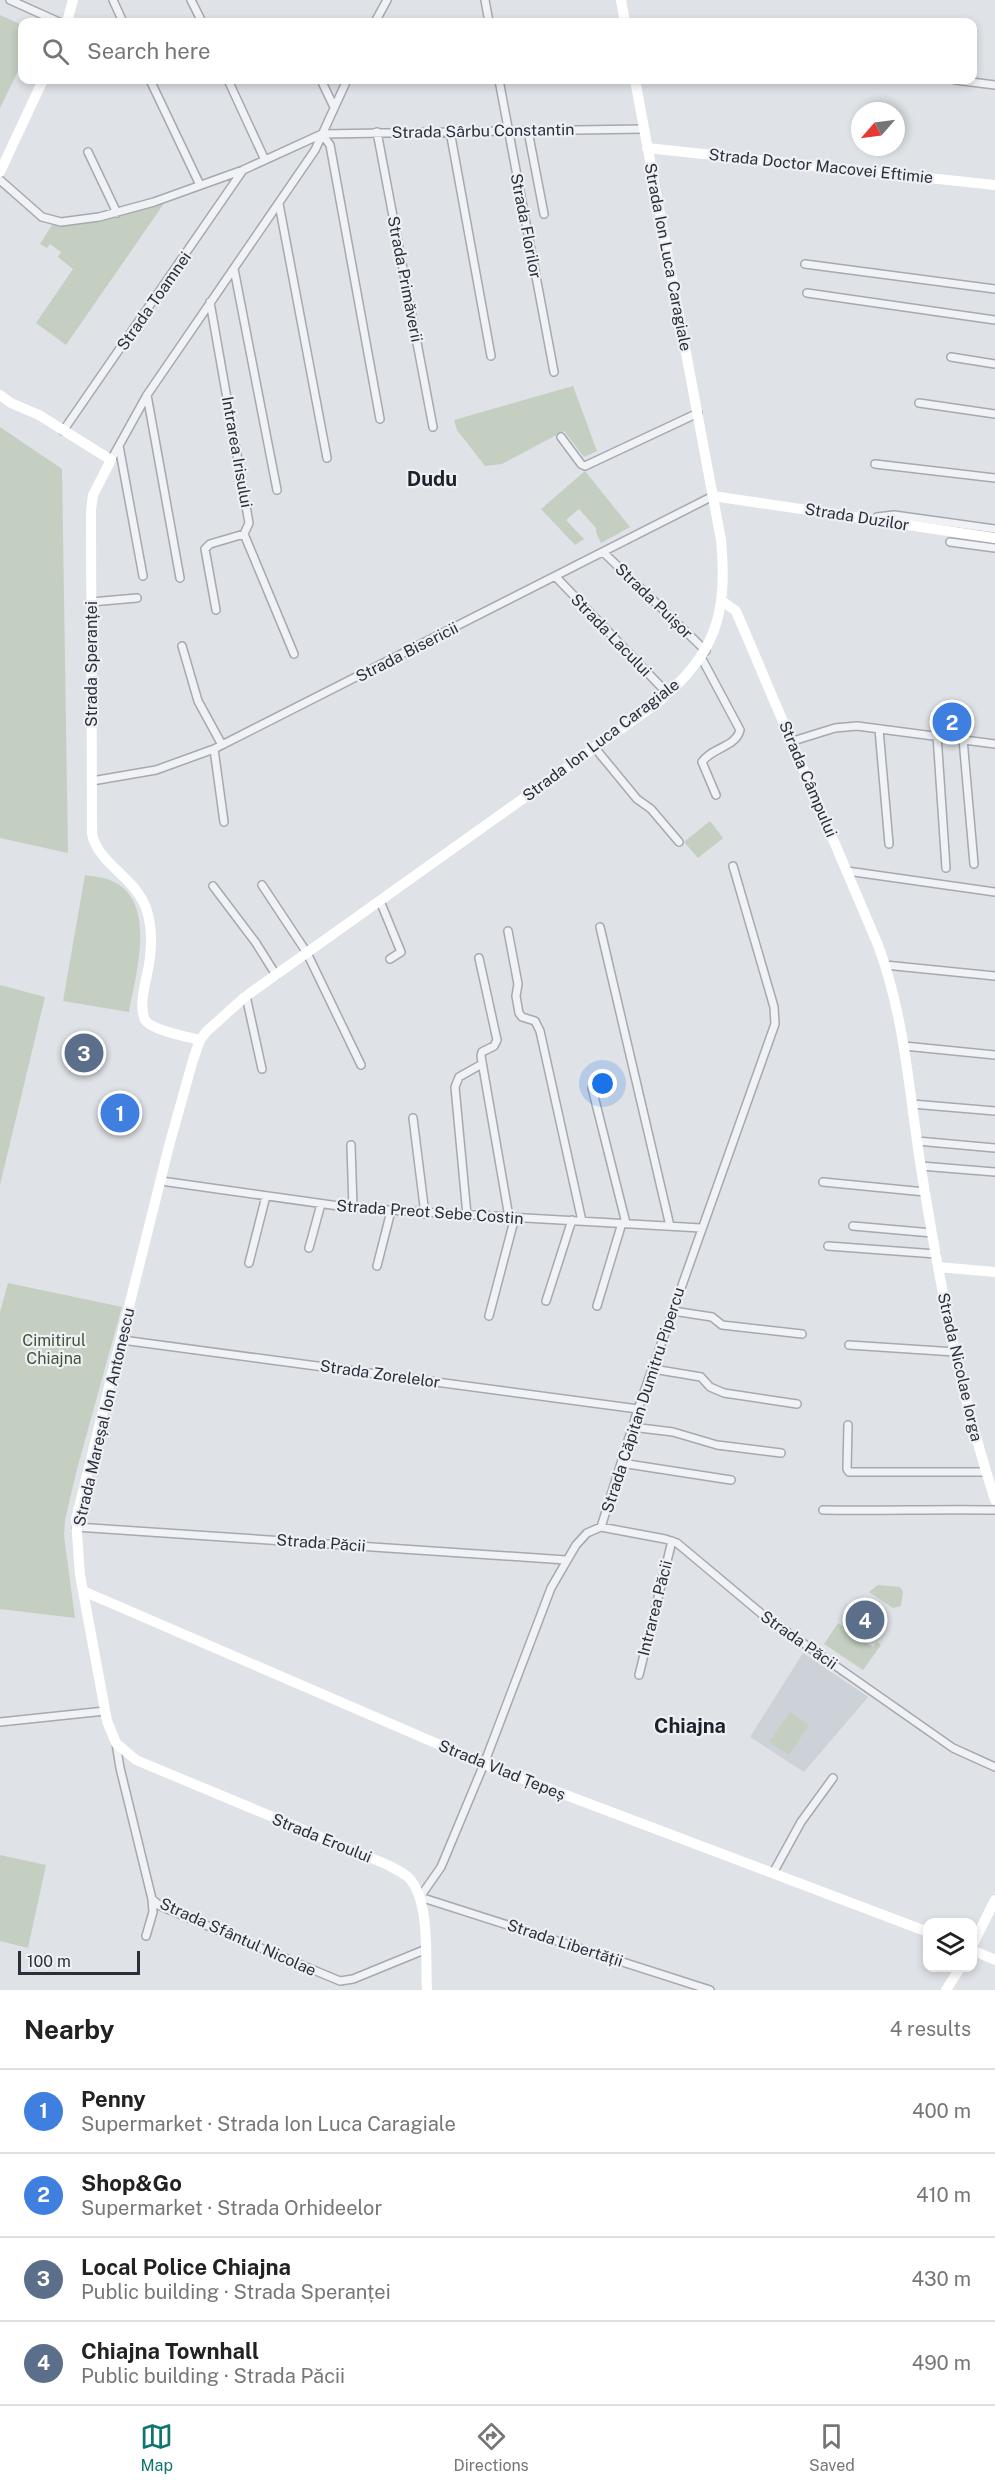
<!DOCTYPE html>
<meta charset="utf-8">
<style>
:root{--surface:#fff;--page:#f6f6f6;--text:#222;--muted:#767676;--line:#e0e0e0;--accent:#0f766e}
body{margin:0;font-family:"Public Sans",sans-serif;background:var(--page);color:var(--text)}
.controls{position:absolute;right:18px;bottom:18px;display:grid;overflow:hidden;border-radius:12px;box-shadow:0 3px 9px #0003}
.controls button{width:54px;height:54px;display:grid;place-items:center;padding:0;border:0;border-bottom:2px solid var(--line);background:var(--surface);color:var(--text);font:30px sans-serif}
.compass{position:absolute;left:851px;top:102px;width:54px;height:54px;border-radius:50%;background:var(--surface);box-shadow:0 3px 9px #0003;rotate:242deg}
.scale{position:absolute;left:18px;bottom:15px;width:122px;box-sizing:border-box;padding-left:6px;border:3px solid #2a2f3c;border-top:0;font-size:16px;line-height:21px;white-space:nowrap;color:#2a2f3c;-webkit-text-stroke:4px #eef0f4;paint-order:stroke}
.you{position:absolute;left:603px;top:1084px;width:21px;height:21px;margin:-15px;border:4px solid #fff;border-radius:50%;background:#1a73e8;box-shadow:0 0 0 9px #1a73e833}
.badge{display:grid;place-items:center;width:39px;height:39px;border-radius:50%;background:var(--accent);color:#fff;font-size:20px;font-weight:700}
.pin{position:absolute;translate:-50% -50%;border:3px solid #fff;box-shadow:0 2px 6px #0006}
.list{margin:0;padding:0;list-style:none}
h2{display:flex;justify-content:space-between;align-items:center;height:78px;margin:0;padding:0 24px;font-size:26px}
h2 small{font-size:20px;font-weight:400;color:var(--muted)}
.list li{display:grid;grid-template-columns:39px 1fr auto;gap:18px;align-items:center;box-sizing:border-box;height:84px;padding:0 24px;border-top:2px solid var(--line)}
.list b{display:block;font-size:22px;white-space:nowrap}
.list p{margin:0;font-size:20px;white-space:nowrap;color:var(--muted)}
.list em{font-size:20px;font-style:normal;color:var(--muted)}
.icon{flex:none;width:33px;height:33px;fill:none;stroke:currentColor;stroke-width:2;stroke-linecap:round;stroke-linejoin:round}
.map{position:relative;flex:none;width:995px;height:1990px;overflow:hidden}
.search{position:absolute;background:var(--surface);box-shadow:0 3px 9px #0003;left:18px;right:18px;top:18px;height:66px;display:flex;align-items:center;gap:15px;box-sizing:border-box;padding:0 21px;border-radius:12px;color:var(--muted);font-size:22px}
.sheet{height:414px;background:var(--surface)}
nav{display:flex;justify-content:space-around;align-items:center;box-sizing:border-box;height:84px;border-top:2px solid var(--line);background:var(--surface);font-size:16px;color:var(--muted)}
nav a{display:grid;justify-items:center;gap:3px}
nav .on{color:var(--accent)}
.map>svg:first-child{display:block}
.built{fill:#cdd1d8}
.green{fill:#c4cfc1}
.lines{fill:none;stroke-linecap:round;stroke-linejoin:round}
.street-casing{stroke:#a5a9b0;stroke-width:10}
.street{stroke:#f1f2f5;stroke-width:7}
.secondary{stroke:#fff;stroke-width:10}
.labels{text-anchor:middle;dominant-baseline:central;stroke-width:4.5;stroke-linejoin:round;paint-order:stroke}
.street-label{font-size:16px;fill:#2a2f3c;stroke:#eef0f4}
.park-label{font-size:16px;fill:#3d5639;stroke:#eef0f4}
.quarter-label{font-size:20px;font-weight:bold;fill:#1c212c;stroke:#eef0f4}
</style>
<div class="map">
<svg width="995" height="1990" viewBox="0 0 995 1990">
<rect width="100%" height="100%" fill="#dfe2e6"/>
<path class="built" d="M 803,1653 L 868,1697 L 804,1772 L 750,1737 Z"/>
<path class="green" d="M 0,15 L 22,25 L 22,63 L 0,108 Z
M 165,202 L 66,345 L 36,323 L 73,269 L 58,257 L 61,252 L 50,244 L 47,248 L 40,244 L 53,223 Z
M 573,386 L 597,451 L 584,457 L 564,431 L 502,464 L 485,466 L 457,430 L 454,420 Z
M 0,427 L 62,469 L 68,853 L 0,838 Z
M 585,471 L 630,527 L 601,543 L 596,532 L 596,528 L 579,509 L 566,520 L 584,539 L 575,545 L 541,509 Z
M 710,821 L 723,838 L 698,858 L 684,842 Z
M 85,875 C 95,877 106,877 116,883 C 157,906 135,976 129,1012 L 63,1001 Z
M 0,985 L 45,997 L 0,1185 Z
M 8,1283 L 122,1307 L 77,1469 L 65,1520 L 64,1536 L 75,1618 L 0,1609 L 0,1312 Z
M 878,1585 L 900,1587 L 903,1592 L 901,1606 L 893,1608 L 869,1592 Z
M 838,1623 L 873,1647 L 877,1642 L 881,1645 L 863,1670 L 824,1644 Z
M 790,1712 L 809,1725 L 789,1755 L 769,1742 Z
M 0,1855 L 46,1865 L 28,1948 L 0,1941 Z"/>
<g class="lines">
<defs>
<path id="street" d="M 10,0 L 59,22
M 113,0 L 123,22
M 191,0 L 202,22
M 485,0 L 489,22
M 375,22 L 387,0
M 150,80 L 200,185
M 228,80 L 265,160
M 321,80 L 334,107
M 499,80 L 554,372
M 955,80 L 995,85
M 450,131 L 491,356
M 528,131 L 544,214
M 377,132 L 433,427
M 322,134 L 330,145 L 380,419
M 88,152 L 117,213
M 0,180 L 42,217 L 61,222 L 99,217 L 154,202 L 243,170 L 322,134 L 644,129
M 279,204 L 327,458
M 805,264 L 995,289
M 234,269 L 277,490
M 807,293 L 995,320
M 210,302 L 249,523 L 244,534 L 210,544 L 205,549 L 216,610
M 951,357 L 995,364
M 147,395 L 180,578
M 919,403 L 995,414
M 63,431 L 243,170
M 561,437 L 581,464 L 585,466 L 698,413
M 119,446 L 143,576
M 111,460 L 147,395 L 315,150 L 347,80
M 875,464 L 995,478
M 877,517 L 894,515 L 995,529
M 244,534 L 294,654
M 950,542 L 995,548
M 603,552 L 706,651
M 555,576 L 668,694
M 91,602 L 137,598
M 182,646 L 198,701 L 222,745
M 701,657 L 740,730 C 736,747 711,748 702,762 L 716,795
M 879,729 L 889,844
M 937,735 L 946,868
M 963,739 L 974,864
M 793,741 L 835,728 L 857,726 L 995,744
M 595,748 L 637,799 L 651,809 L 679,842
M 214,749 L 224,822
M 92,781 L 156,770 L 214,749 L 713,496
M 847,871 L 995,892
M 262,885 L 307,953 L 361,1065
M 213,886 L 256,943 L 276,975
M 380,901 L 401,952 L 390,959
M 600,927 L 670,1226
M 508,931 L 518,984 L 516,996 L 519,1013 L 522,1017 L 535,1021 L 540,1031 L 582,1221
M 479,958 L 497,1040 L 494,1046 L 482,1052 L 481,1056 L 509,1217
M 885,965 L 995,976
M 246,996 L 262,1069
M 904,1046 L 995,1055
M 592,1088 L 626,1223
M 912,1104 L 995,1111
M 413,1118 L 425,1214
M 917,1141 L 995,1148
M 351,1145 L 353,1208
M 921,1166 L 995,1172
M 161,1181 L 353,1208 L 701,1228
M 823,1182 L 925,1192
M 467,1215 L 455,1087 L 459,1077 L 482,1064
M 853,1226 L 932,1233
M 828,1246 L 936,1254
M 309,1248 L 321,1204
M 249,1263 L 266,1196
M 377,1266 L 391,1211
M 546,1301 L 572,1220
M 597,1306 L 622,1223
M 673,1311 L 712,1317 L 722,1325 L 802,1334
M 489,1316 L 515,1217
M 122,1340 L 638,1409
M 849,1345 L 955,1352
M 653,1369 L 701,1377 L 710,1387 L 724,1393 L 797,1404
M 848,1425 L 847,1469 L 849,1472 L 986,1472
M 632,1427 L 673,1432 L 717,1445 L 781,1453
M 621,1463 L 731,1480
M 823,1510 C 880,1511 937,1509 995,1510
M 76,1527 L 566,1560
M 601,1527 L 638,1409 L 775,1024 L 774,1007 L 733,866
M 639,1675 L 672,1541
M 0,1722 L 105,1711
M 116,1743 L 120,1768 L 152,1899 L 153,1912 L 146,1936
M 773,1873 L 801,1822 L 833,1778
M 152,1899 L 160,1906 L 340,1981 L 353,1979 L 424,1950
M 710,1990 L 420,1897 L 441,1867 L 484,1764 L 551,1588 L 576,1545 L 587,1533 L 601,1527 L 665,1539 L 677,1543 L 763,1615 L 953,1748 L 995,1767"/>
</defs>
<use href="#street" class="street-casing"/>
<use href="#street" class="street"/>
<path class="secondary" d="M 621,0 L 625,22
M 67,22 L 73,0
M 647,148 L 995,185
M 0,172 L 43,80
M 0,395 L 11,403 L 39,415 L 111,460 L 93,495 L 91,510 L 92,834 C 98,864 137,878 147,911 C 151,925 152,942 150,956 C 149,975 137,1002 145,1020 C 151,1030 188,1037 200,1040
M 713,496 L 995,538
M 722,601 L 736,611 L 878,945 C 905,1017 909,1093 921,1168 C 939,1280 960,1392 995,1500
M 938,1267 L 995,1272
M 83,1591 L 484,1764 L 928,1932
M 972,1946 L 995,1900
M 972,1950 L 995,1960
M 427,1990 C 425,1959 431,1900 408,1877 C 402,1872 395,1869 388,1865 L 136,1760 L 116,1743 L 107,1721 L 80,1575 L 76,1519 L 169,1146 L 193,1060 L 200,1040 L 207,1031 L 246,996 L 656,704 C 715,654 728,617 721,540 L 635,80
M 946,1990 L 960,1968"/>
</g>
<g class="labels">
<g class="street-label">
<text transform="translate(483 131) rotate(-1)">Strada Sârbu Constantin</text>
<text transform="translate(821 166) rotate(6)">Strada Doctor Macovei Eftimie</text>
<text transform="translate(526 226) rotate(79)">Strada Florilor</text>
<text transform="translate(668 257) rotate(79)">Strada Ion Luca Caragiale</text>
<text transform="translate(405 279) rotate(79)">Strada Primăverii</text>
<text transform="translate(154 301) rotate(-55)">Strada Toamnei</text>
<text transform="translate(237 452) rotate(80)">Intrarea Irisului</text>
<text transform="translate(857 517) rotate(9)">Strada Duzilor</text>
<text transform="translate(654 601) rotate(44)">Strada Puișor</text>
<text transform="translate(611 635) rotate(46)">Strada Lacului</text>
<text transform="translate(407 652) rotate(-27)">Strada Bisericii</text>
<text transform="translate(91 664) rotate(-90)">Strada Speranței</text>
<text transform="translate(601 740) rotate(-37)">Strada Ion Luca Caragiale</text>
<text transform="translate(808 779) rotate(67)">Strada Câmpului</text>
<text transform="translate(430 1212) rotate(4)">Strada Preot Sebe Costin</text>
<text transform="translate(960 1367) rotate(77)">Strada Nicolae Iorga</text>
<text transform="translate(380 1374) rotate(8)">Strada Zorelelor</text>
<text transform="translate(643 1400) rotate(-72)">Strada Căpitan Dumitru Pipercu</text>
<text transform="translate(104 1417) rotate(-77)">Strada Mareșal Ion Antonescu</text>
<text transform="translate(321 1543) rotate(4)">Strada Păcii</text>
<text transform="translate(655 1608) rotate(-76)">Intrarea Păcii</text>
<text transform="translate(799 1640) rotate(35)">Strada Păcii</text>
<text transform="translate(502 1770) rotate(22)">Strada Vlad Țepeș</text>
<text transform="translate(322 1838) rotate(22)">Strada Eroului</text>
<text transform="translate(238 1937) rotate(24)">Strada Sfântul Nicolae</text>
<text transform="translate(565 1943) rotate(18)">Strada Libertății</text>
</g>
<g class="park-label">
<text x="54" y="1340">Cimitirul<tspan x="54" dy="18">Chiajna</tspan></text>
</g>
<g class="quarter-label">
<text x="432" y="479">Dudu</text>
<text x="690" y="1726">Chiajna</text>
</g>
</g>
</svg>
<div class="controls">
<button><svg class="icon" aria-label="layers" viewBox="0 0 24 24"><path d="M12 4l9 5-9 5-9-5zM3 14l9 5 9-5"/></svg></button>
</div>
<svg class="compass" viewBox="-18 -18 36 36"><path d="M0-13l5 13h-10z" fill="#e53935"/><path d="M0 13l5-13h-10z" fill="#767676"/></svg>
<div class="scale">100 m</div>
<div class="you"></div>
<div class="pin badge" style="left:120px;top:1113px;background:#3f7fe0">1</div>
<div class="pin badge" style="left:952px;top:722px;background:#3f7fe0">2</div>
<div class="pin badge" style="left:84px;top:1053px;background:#5c6f8a">3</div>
<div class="pin badge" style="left:865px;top:1620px;background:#5c6f8a">4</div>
<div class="search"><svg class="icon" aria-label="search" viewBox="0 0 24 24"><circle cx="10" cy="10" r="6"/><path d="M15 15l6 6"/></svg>Search here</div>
</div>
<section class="sheet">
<h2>Nearby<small>4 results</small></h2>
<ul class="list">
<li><span class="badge" style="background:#3f7fe0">1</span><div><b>Penny</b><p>Supermarket · Strada Ion Luca Caragiale</p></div><em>400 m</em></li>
<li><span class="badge" style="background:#3f7fe0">2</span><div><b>Shop&amp;Go</b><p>Supermarket · Strada Orhideelor</p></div><em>410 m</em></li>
<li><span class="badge" style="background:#5c6f8a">3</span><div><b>Local Police Chiajna</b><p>Public building · Strada Speranței</p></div><em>430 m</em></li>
<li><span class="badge" style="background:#5c6f8a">4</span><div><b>Chiajna Townhall</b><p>Public building · Strada Păcii</p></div><em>490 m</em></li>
</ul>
</section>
<nav>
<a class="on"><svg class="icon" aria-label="map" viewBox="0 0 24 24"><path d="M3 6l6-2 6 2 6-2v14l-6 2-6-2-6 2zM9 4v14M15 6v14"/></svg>Map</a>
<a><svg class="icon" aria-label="directions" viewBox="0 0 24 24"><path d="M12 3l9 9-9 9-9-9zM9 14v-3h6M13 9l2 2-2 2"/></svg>Directions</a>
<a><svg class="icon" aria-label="saved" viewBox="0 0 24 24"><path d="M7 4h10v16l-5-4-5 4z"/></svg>Saved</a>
</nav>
